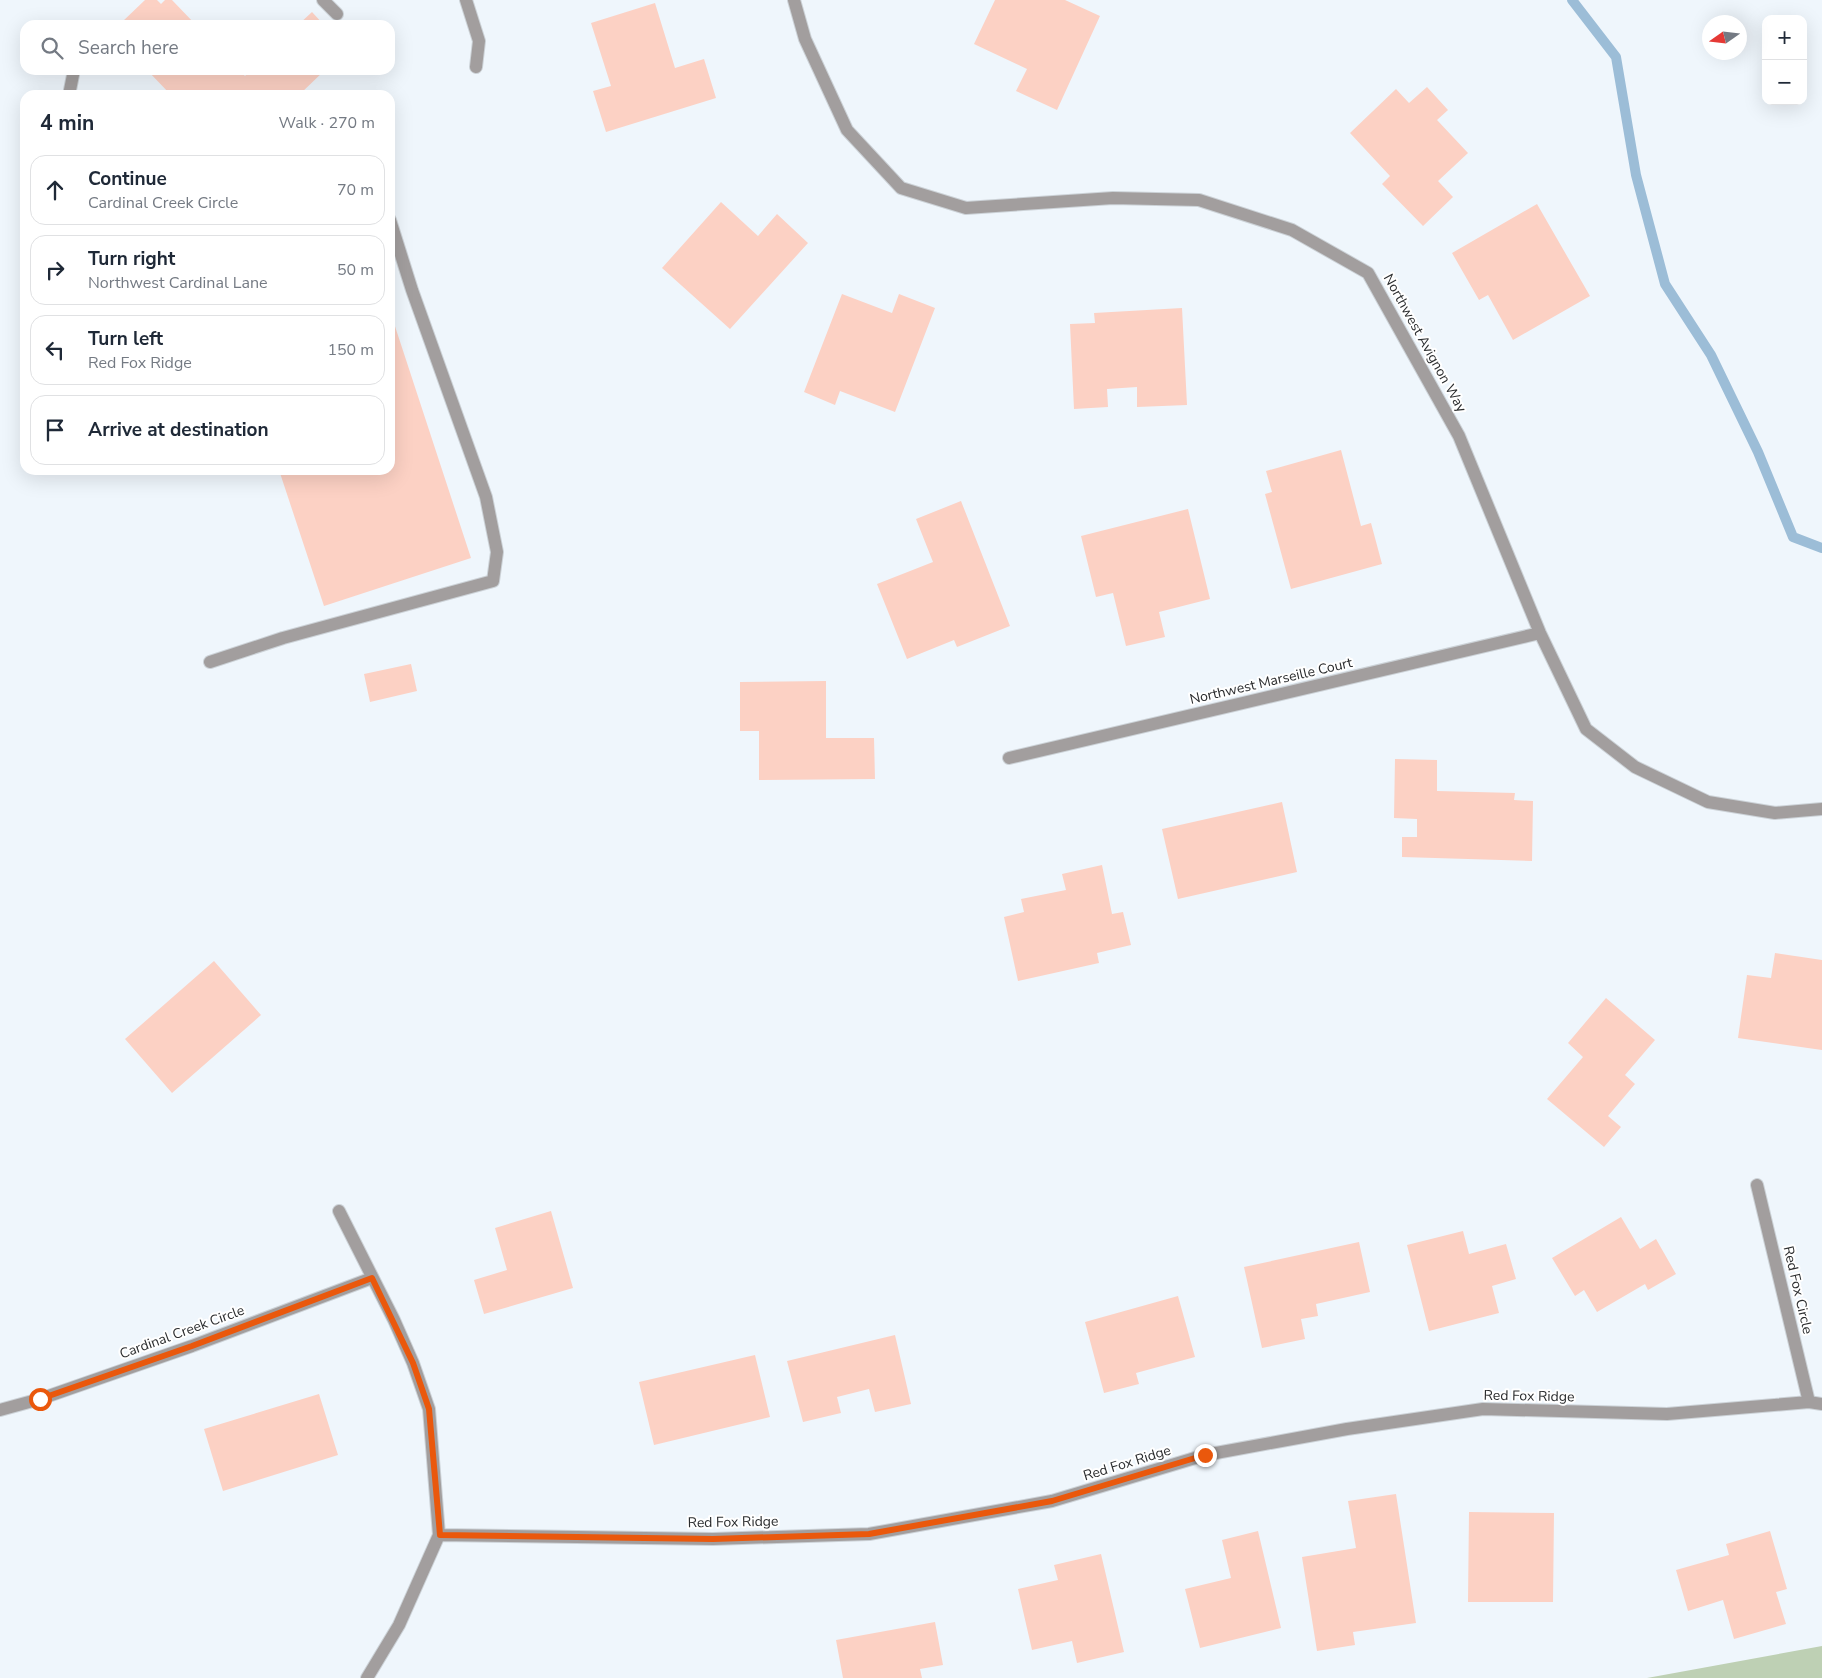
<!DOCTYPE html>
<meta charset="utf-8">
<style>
:root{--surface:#fff;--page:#f6f6f7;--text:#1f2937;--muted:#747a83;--line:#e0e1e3}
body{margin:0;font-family:"Nunito Sans",sans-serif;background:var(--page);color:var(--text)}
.controls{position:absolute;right:15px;top:15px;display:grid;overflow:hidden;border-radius:10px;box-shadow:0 5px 20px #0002}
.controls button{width:45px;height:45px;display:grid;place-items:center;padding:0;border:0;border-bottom:1px solid var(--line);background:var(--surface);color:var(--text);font:25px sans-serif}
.compass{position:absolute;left:1702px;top:15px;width:45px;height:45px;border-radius:50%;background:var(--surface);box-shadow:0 5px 20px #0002;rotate:256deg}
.stop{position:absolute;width:15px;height:15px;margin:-11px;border:4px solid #ea580c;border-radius:50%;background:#fff}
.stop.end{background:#ea580c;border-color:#fff;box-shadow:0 1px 5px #0008}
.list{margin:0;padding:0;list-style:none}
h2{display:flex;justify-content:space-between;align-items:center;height:65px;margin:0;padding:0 20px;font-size:21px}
h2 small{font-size:16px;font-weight:400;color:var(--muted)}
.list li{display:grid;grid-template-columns:32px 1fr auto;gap:15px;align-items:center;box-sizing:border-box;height:70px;margin:0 10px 10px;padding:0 10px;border:1px solid var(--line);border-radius:15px}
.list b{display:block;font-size:19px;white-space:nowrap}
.list p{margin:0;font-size:16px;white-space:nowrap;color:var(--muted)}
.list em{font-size:16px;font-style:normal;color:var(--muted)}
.icon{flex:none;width:28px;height:28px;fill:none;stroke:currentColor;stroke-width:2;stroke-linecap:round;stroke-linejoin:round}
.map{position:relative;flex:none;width:1822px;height:1678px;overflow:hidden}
.search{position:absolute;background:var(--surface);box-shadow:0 5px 20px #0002;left:20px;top:20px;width:375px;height:55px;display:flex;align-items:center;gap:12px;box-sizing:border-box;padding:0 18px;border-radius:15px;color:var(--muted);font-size:19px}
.panel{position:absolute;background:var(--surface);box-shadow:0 5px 20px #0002;left:20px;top:90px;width:375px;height:385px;border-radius:15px}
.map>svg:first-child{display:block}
.green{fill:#bed0b4}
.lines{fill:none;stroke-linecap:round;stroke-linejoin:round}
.stream{stroke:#9cbdd7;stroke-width:10}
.building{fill:#fcd1c4}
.minor-casing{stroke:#ccd2d7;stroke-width:14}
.minor{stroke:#a29e9e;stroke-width:12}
.route{stroke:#ea580c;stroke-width:6}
.labels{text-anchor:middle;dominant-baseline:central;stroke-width:4;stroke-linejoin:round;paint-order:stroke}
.street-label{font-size:14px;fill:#2a2c2e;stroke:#fff}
</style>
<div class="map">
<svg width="1822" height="1678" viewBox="0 0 1822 1678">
<rect width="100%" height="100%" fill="#eff6fc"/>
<path class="green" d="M 1822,1646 L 1822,1678 L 1647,1678 Z"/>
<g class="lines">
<path class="stream" d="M 1572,0 L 1616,57 L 1636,175 L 1665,284 L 1711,355 L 1758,452 L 1793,537 L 1822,548"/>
</g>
<path class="building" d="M 145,0 L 157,0 L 161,4 L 165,0 L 172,0 L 196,25 L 125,25 L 122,22 Z
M 995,0 L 1065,0 L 1100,16 L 1057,110 L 1016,91 L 1027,69 L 974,44 Z
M 655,3 L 675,68 L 704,59 L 716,98 L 606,132 L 593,91 L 611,86 L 591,23 Z
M 312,12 L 324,25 L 298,25 Z
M 147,70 L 239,70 L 245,76 L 251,70 L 325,70 L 299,95 L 171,95 Z
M 1427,87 L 1448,110 L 1437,120 L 1468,153 L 1438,181 L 1453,197 L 1423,226 L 1382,184 L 1390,176 L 1350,133 L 1396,89 L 1409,103 Z
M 721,202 L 758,236 L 777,214 L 808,243 L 730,329 L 662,268 Z
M 1537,204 L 1590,296 L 1513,340 L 1488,295 L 1479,300 L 1452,253 Z
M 842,294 L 892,313 L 899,294 L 935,308 L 895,412 L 840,391 L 835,405 L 804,392 Z
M 1182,308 L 1187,405 L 1137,407 L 1137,387 L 1107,389 L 1108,407 L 1074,409 L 1070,324 L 1095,323 L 1094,313 Z
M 390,311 L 471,558 L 324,606 L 279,470 L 390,470 Z
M 1341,450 L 1361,526 L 1371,523 L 1382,564 L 1291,589 L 1265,494 L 1272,492 L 1266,471 Z
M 961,501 L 1010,626 L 957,647 L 954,640 L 907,659 L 877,584 L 933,562 L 916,519 Z
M 1188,509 L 1210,599 L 1159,612 L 1165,637 L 1126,646 L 1113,593 L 1096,597 L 1081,536 Z
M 411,664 L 417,691 L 370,702 L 364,674 Z
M 826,681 L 826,738 L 874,738 L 875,779 L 759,780 L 759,731 L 740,731 L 740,682 Z
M 1395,759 L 1437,760 L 1437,791 L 1515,793 L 1514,800 L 1533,801 L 1532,861 L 1402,857 L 1402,837 L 1417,837 L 1417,819 L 1394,818 Z
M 1282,802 L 1297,872 L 1178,899 L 1162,829 Z
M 1102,865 L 1112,914 L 1123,912 L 1131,945 L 1097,953 L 1099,963 L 1018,981 L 1004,917 L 1024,912 L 1021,899 L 1066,890 L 1062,874 Z
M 1775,953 L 1822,960 L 1822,1050 L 1738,1038 L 1747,975 L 1771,978 Z
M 214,961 L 261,1015 L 172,1093 L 125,1039 Z
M 1606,998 L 1655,1040 L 1625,1075 L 1635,1084 L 1608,1116 L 1621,1127 L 1604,1147 L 1547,1099 L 1583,1057 L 1568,1043 Z
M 551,1211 L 573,1288 L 484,1314 L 474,1280 L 507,1270 L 495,1228 Z
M 1621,1217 L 1640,1249 L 1656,1239 L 1676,1274 L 1648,1290 L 1645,1284 L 1597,1312 L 1584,1290 L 1575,1296 L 1552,1258 Z
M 1463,1231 L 1469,1254 L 1506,1244 L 1516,1279 L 1492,1286 L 1499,1313 L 1429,1331 L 1407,1245 Z
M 1359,1242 L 1370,1292 L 1316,1304 L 1318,1316 L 1301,1319 L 1305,1339 L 1262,1348 L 1244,1267 Z
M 1178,1296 L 1195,1357 L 1136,1373 L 1139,1384 L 1104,1393 L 1085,1322 Z
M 895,1335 L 911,1404 L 875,1412 L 869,1389 L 837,1397 L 841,1413 L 803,1422 L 787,1361 Z
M 755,1355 L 770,1417 L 654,1445 L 639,1382 Z
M 319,1394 L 338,1455 L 223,1491 L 204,1429 Z
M 1396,1494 L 1416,1623 L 1353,1632 L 1355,1645 L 1317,1651 L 1302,1557 L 1356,1548 L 1348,1501 Z
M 1469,1512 L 1554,1513 L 1553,1602 L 1468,1602 Z
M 1258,1531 L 1281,1628 L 1200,1648 L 1185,1589 L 1231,1578 L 1222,1540 Z
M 1770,1531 L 1787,1589 L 1776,1592 L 1786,1624 L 1734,1639 L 1723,1600 L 1688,1611 L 1676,1570 L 1729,1555 L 1726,1544 Z
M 1101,1554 L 1124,1652 L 1077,1663 L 1072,1641 L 1032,1650 L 1018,1589 L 1058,1580 L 1054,1565 Z
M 935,1622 L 943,1665 L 920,1669 L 922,1678 L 843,1678 L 836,1640 Z"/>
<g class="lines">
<defs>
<path id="minor" d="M 323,0 L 337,14
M 466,0 L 479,41 L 476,67
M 794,0 L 805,39 L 847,130 L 901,188 L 966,208 L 1113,198 L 1199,200 L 1292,230 L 1368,273 L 1459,436 L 1540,633 L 1586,729 L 1635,767 L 1708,802 L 1775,813 L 1822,809
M 69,95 L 74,70
M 210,662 L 283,638 L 493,581 L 497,552 L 486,497 L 412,290 L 390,220
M 1009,758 L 1540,633
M 1757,1185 L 1809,1402
M 339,1211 L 394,1320 L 413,1363 L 429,1409 L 439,1535 L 399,1625 L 367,1678
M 0,1410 L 40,1399 L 192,1346 L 372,1278
M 439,1535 L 713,1539 L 869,1534 L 1052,1501 L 1205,1455 L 1347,1429 L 1483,1409 L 1667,1414 L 1809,1402 L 1822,1404"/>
</defs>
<use href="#minor" class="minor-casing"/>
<use href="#minor" class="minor"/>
</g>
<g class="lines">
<path class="route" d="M 40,1399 L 192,1346 L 372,1278 L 413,1363 L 429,1409 L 440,1535 L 713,1539 L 869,1534 L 1052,1501 L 1205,1455"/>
</g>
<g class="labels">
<g class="street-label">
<text transform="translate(1425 343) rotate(61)">Northwest Avignon Way</text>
<text transform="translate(1271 681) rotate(-13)">Northwest Marseille Court</text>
<text transform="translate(1798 1290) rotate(77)">Red Fox Circle</text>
<text transform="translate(182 1332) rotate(-20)">Cardinal Creek Circle</text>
<text transform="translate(1529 1396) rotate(1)">Red Fox Ridge</text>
<text transform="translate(1127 1463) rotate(-17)">Red Fox Ridge</text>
<text transform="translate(733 1522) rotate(-1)">Red Fox Ridge</text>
</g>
</g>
</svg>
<div class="controls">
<button>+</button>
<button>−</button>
</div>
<svg class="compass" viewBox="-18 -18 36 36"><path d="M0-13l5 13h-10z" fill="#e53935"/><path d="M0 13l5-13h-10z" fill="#747a83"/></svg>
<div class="stop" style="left:40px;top:1399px"></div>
<div class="stop end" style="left:1205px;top:1455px"></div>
<div class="search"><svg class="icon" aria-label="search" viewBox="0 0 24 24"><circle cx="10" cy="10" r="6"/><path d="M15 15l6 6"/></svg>Search here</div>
<section class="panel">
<h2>4 min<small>Walk · 270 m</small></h2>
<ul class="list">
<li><svg class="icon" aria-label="ahead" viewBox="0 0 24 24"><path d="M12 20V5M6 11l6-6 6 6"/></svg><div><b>Continue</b><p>Cardinal Creek Circle</p></div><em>70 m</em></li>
<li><svg class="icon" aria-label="right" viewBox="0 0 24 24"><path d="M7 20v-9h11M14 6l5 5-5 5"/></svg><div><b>Turn right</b><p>Northwest Cardinal Lane</p></div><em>50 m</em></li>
<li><svg class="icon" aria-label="left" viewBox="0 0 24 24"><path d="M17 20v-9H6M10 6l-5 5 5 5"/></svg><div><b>Turn left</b><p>Red Fox Ridge</p></div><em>150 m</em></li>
<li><svg class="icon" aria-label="arrive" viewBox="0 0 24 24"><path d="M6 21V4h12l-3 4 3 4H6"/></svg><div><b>Arrive at destination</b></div></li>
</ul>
</section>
</div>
